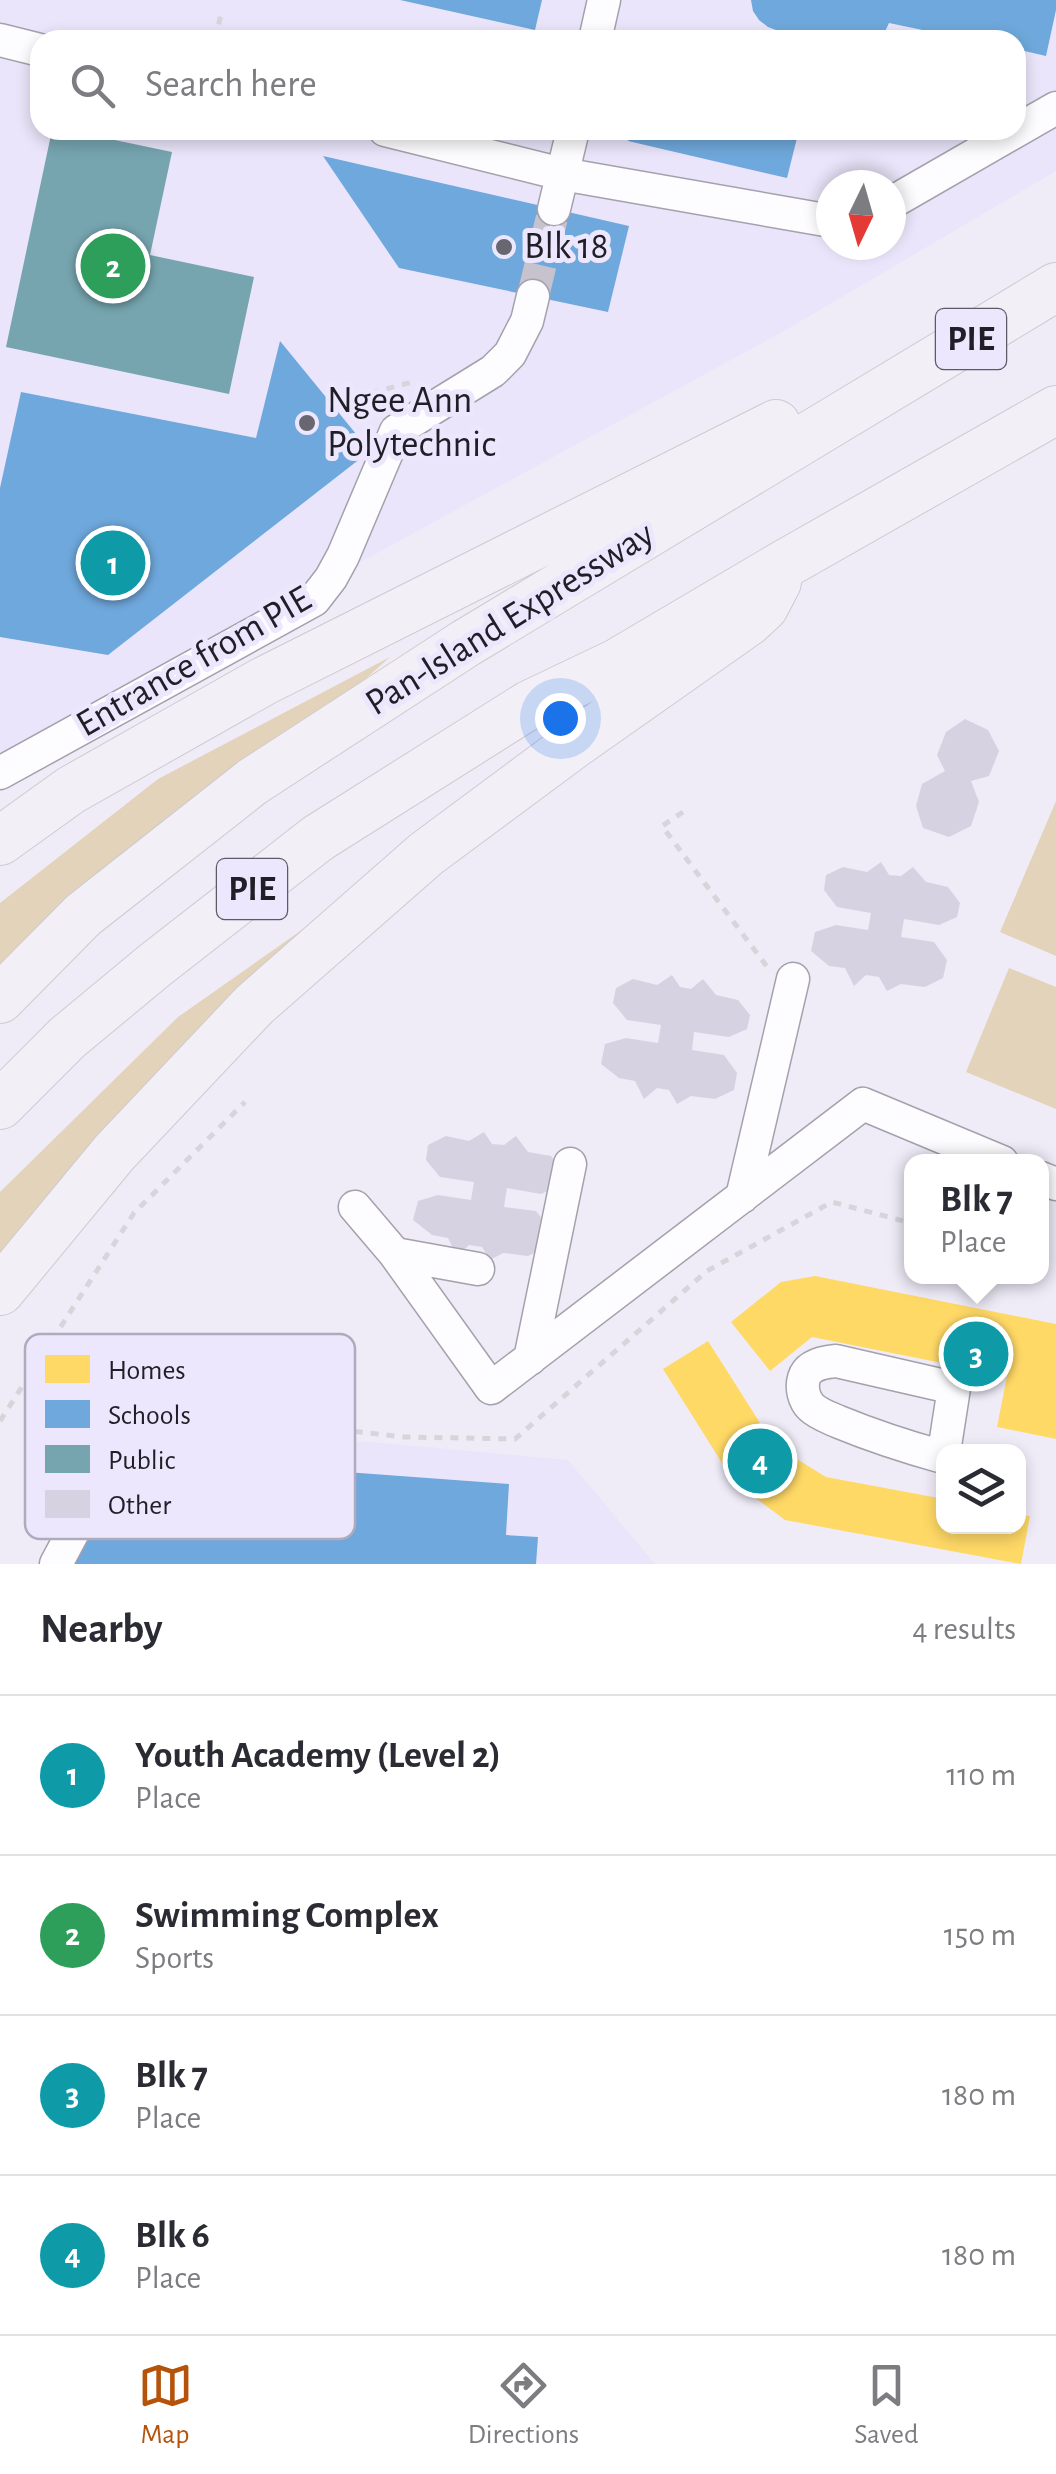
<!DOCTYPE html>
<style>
:root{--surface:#fff;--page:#f2f2f3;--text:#2b2b33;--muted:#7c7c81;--line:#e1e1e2;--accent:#b45309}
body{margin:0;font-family:"Alegreya Sans",sans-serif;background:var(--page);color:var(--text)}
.controls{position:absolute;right:30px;bottom:30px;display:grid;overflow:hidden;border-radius:20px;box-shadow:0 5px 15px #0003}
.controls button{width:90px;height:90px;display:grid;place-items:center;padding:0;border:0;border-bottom:2px solid var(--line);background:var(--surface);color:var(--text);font:50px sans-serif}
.compass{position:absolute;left:816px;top:170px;width:90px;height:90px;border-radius:50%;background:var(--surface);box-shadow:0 5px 15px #0003;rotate:185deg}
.you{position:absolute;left:560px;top:718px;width:35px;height:35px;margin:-25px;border:8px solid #fff;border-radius:50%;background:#1a73e8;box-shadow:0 0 0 15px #1a73e833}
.badge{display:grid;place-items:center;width:65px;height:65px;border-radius:50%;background:var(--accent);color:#fff;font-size:32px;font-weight:700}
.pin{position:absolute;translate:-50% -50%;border:5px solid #fff;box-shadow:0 2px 10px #0006}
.popup{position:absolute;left:904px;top:1154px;width:145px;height:130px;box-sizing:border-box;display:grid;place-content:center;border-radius:20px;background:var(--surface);filter:drop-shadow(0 2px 8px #0005);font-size:32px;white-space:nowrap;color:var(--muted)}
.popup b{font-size:38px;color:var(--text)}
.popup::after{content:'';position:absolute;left:50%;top:100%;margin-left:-20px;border:20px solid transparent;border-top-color:var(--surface)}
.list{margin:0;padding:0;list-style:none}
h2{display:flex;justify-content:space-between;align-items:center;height:130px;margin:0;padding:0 40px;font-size:42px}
h2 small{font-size:32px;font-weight:400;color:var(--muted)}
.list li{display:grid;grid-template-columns:65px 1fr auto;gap:30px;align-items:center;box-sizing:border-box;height:160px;padding:0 40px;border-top:2px solid var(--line)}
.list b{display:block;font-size:38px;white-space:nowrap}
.list p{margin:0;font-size:32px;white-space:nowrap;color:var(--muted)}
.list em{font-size:32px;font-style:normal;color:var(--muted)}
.icon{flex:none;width:55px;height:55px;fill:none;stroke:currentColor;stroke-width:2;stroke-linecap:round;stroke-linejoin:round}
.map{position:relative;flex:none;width:1056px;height:1564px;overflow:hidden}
.search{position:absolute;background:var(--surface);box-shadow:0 5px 15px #0003;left:30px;right:30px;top:30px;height:110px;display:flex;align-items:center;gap:25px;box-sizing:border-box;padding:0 35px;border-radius:30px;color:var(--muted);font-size:38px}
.sheet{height:770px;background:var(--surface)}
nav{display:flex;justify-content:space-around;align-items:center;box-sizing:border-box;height:140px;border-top:2px solid var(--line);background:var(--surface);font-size:28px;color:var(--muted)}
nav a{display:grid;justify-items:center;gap:5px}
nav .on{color:var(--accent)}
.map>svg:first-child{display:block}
.built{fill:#eae5fa;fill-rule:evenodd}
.green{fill:#e3d3bb}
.homes{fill:#ffd966}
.schools{fill:#6fa8dc}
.public{fill:#76a5af}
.building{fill:#d6d2e2}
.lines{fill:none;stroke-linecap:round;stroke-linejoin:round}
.minor-tunnel{stroke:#c6c3ce;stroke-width:32;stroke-dasharray:32 16;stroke-linecap:butt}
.minor-casing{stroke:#a4a1ac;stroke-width:35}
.highway-casing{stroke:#cdcbd1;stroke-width:50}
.path{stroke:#d6d5d9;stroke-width:5;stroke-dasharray:8 8;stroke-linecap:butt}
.minor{stroke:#fdfcfe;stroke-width:32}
.highway{stroke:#f2eff7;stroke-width:48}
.poi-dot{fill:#686670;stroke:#ece7fd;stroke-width:4}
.labels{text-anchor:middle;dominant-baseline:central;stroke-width:10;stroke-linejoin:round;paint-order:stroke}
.shield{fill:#ece7fd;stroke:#5d5a67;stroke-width:2.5}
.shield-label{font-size:35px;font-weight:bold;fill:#201e27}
.poi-label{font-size:38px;fill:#201e27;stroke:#ece7fd;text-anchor:start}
.street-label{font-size:38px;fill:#201e27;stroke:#ece7fd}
.key{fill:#ece7fd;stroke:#afabbd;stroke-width:2.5}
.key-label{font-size:28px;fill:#201e27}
</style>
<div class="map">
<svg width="1056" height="1564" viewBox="0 0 1056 1564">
<rect width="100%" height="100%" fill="#efecf8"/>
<path class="built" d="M 0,0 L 1056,0 L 1056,171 L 784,331 L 141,682 L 0,786 ZM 40,40 L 1016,40 L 1016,130 L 40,130 ZM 831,185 L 891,185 L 891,245 L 831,245 Z
M 143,1421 L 568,1460 L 655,1564 L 69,1564 Z"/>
<path class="green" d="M 390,657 L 0,1006 L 0,903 L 158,779 Z
M 1056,801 L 1056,956 L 1000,932 Z
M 390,868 L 0,1262 L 0,1192 L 178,1017 Z
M 1009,968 L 1056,987 L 1056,1109 L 966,1072 Z"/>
<path class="homes" d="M 815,1276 L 1056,1324 L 1056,1439 L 997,1427 L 1007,1376 L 812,1337 L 770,1371 L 731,1322 L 781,1282 Z
M 708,1341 L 774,1445 L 826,1477 L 944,1499 L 944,1526 L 1018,1526 L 1018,1514 L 1030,1516 L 1021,1564 L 785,1520 L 734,1482 L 663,1369 Z"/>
<path class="schools" d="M 400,0 L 542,0 L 535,30 Z
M 751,0 L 1056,0 L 1056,10 L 1046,56 L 1016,49 L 1016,40 L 971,40 L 889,23 L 881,40 L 802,40 L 768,27 L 759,20 L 753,11 Z
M 631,130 L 799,130 L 787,178 L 628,141 Z
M 323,156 L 629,226 L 608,312 L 399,268 Z
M 280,341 L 370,451 L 108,655 L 0,637 L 0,488 L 21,392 L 256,438 Z
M 142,1431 L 275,1502 L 278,1467 L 509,1484 L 506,1535 L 538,1537 L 536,1564 L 71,1564 Z"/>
<path class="public" d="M 52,130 L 67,130 L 172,152 L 150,255 L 254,277 L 229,394 L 6,347 Z"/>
<path class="building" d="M 965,719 L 988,730 L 999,751 L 989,776 L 971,781 L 979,802 L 971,826 L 949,837 L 923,828 L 916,806 L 922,784 L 945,771 L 937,755 L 946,732 Z
M 881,862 L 889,875 L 901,876 L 913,867 L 926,882 L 948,887 L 960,903 L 957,917 L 939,925 L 904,919 L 901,937 L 934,942 L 947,960 L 943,978 L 925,987 L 901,984 L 887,991 L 879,977 L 866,975 L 854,986 L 845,968 L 829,966 L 811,951 L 815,932 L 836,925 L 868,930 L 871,913 L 837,907 L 824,890 L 826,875 L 843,867 L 867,872 Z
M 672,975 L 680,987 L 691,989 L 703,979 L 716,995 L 738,1000 L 750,1015 L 747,1029 L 729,1037 L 694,1032 L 692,1050 L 724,1055 L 737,1073 L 734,1090 L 715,1099 L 691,1096 L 677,1104 L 669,1090 L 657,1088 L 644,1099 L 635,1081 L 619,1078 L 601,1064 L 605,1044 L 626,1038 L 658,1043 L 661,1025 L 627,1020 L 613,1003 L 616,988 L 633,979 L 657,985 Z
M 484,1132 L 492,1144 L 504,1145 L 516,1136 L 528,1152 L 551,1156 L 563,1172 L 559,1186 L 541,1194 L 507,1188 L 504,1207 L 536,1211 L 550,1229 L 546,1247 L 528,1256 L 503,1253 L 490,1260 L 482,1247 L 469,1245 L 457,1256 L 448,1238 L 432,1235 L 413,1220 L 418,1201 L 438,1195 L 471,1200 L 474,1182 L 440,1177 L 426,1160 L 428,1145 L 446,1136 L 469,1141 Z"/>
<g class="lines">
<path class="minor-tunnel" d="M 533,296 L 554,209"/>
<defs>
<path id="minor" d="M 0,40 L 40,50
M 595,40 L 604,0
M 385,130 L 562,174 L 831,221
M 891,203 L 1056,108
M 554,209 L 573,130
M 0,773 L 314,600 L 331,578 L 343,556 L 396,431 L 493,371 L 510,354 L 527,321 L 533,296
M 1041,1178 L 1056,1184
M 742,1197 L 793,979
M 355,1207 L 395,1254
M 478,1269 L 395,1254 L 491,1388 L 863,1104 L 1002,1162
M 530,1359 L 570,1164
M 944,1454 L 943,1457 C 907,1447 873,1436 839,1422 C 830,1418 818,1414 811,1407 C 804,1400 801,1388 804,1378 C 808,1365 824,1362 836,1361 L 954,1388 L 944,1452
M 56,1564 L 128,1429"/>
<path id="highway" d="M 0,841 L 71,790 L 264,681 L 776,424
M 0,999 L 83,915 L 252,782 L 466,643 L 1056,287
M 0,1105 L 67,1038 L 155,965 L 318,838 L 529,705 L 617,663 L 783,565 L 1056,410
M 0,1291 L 114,1153 L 254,1005 L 426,854 L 577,742 L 749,621 L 764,607 L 777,582"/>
</defs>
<use href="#minor" class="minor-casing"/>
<use href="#highway" class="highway-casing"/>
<path class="path" d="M 215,40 L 222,10
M 371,393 L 416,381
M 683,812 L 662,826 L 768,968
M 1041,1256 L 1056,1256
M 29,1376 L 65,1389 L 117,1402
M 148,1408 L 404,1437 L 515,1439 L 707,1271 L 832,1202 L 911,1223
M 0,1421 L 134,1213 L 245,1102"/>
<use href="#minor" class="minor"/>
<use href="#highway" class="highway"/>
</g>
<g class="poi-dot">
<circle cx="504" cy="247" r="10"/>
<circle cx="307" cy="423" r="10"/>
</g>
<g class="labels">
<g class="shield">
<rect x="936" y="309" width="70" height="60" rx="8"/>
<rect x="217" y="859" width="70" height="60" rx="8"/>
</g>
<g class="shield-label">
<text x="971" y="339">PIE</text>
<text x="252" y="889">PIE</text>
</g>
<g class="poi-label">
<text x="524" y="247">Blk 18</text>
<text x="327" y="401">Ngee Ann<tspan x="327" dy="44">Polytechnic</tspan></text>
</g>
<g class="street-label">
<text transform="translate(510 619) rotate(-32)">Pan-Island Expressway</text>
<text transform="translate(194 662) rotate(-30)">Entrance from PIE</text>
</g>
</g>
<rect x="25" y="1334" width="330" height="205" rx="15" class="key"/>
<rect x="45" y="1355" width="45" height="28" fill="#ffd966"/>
<rect x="45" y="1400" width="45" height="28" fill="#6fa8dc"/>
<rect x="45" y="1445" width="45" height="28" fill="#76a5af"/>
<rect x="45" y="1490" width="45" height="28" fill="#d6d2e2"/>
<g class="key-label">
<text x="108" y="1379">Homes</text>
<text x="108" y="1424">Schools</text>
<text x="108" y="1469">Public</text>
<text x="108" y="1514">Other</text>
</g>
</svg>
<div class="controls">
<button><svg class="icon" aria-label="layers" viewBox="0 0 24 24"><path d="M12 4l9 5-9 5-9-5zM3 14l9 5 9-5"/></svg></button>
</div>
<svg class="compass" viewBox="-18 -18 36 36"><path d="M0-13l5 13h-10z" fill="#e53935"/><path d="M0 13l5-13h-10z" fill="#7c7c81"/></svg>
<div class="you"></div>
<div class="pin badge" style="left:113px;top:563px;background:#0f9aa8">1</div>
<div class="pin badge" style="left:113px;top:266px;background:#2e9e5b">2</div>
<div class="pin badge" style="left:976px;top:1354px;background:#0f9aa8">3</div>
<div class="popup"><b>Blk 7</b>Place</div>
<div class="pin badge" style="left:760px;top:1461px;background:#0f9aa8">4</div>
<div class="search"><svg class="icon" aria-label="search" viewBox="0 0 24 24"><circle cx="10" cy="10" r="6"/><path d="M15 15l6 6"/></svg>Search here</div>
</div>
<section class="sheet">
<h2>Nearby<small>4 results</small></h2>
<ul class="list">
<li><span class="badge" style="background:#0f9aa8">1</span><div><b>Youth Academy (Level 2)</b><p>Place</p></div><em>110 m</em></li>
<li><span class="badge" style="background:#2e9e5b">2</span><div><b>Swimming Complex</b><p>Sports</p></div><em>150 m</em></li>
<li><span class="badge" style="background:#0f9aa8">3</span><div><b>Blk 7</b><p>Place</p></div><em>180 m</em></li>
<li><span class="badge" style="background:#0f9aa8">4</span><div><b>Blk 6</b><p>Place</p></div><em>180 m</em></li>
</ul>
</section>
<nav>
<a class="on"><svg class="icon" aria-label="map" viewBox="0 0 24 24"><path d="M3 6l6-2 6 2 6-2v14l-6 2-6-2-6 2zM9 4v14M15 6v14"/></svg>Map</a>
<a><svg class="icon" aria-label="directions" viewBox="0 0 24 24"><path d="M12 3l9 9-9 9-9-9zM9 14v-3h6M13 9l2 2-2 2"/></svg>Directions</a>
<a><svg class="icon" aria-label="saved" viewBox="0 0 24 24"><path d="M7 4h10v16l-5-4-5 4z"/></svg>Saved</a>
</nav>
